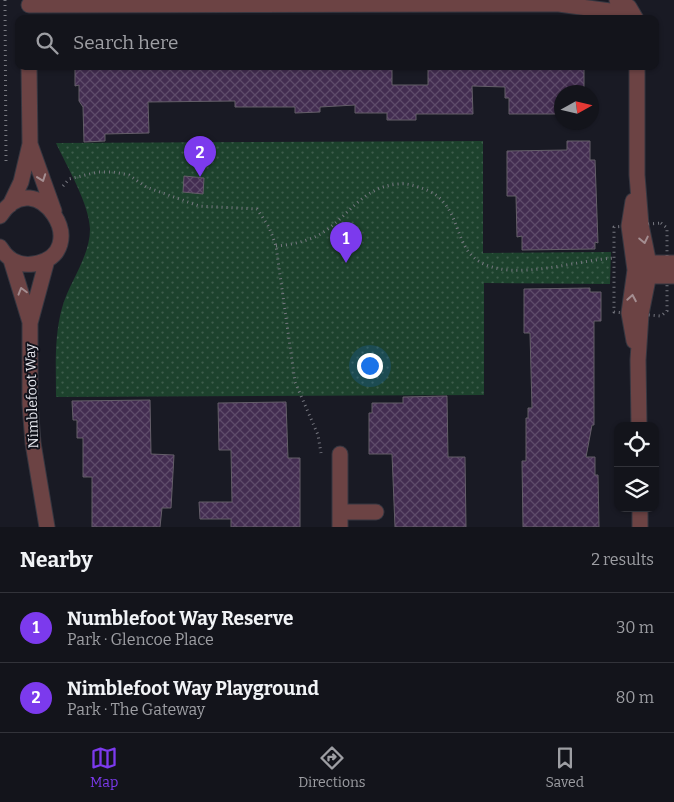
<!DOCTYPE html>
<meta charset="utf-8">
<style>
:root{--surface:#13141b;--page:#202128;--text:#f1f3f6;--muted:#9d9ea3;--line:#32333a;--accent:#7c3aed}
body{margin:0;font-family:Bitter,serif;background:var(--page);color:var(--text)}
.controls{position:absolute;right:15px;bottom:15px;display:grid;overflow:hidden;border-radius:10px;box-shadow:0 1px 4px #0004}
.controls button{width:45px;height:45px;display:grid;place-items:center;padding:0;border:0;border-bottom:1px solid var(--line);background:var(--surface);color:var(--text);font:25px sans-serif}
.compass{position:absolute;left:554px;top:85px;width:45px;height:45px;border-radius:50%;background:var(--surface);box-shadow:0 1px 4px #0004;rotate:82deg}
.you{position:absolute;left:369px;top:365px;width:18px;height:18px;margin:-12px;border:4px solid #fff;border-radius:50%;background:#1a73e8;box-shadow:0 0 0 8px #1a73e833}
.badge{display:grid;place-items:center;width:32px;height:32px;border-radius:50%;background:var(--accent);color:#fff;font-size:16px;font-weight:700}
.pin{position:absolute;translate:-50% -41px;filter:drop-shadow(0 1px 2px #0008)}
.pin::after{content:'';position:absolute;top:26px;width:18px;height:15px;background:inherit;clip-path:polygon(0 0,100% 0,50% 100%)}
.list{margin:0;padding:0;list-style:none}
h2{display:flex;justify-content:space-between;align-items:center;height:65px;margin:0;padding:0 20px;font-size:21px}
h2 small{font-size:16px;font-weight:400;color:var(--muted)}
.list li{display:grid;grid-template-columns:32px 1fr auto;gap:15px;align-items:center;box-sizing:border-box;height:70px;padding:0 20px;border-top:1px solid var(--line)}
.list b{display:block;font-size:19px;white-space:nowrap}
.list p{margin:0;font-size:16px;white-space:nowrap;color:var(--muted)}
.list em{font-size:16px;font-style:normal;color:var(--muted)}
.icon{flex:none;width:28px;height:28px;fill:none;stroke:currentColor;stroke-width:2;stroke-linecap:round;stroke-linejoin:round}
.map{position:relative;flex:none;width:674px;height:527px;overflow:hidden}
.search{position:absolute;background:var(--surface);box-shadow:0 1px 4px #0004;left:15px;right:15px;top:15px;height:55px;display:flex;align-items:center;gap:12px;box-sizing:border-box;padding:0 18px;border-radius:10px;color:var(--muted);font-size:19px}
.sheet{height:205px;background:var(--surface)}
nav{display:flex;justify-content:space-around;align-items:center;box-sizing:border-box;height:70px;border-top:1px solid var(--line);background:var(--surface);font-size:14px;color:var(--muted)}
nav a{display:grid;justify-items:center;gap:2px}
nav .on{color:var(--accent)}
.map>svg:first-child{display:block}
.grass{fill:url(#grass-dots)}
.building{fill:url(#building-cross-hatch);stroke:#645e69}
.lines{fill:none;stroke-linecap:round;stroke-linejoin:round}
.minor-casing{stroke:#363741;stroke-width:17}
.path{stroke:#777880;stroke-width:3;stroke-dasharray:1 4;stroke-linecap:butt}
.minor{stroke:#6c4344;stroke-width:15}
.oneway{stroke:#a48e91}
.labels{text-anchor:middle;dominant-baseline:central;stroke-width:4;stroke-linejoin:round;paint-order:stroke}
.street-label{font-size:14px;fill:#e8e9f0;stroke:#10111a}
</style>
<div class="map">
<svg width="674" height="527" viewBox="0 0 674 527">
<defs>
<pattern id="grass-dots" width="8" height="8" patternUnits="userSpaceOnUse" patternTransform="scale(1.25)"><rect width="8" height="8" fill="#1d422d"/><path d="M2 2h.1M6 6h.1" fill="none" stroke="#3e5d4c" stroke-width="1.8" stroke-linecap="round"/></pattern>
<pattern id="building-cross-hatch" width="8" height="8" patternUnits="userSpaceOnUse" patternTransform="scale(1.25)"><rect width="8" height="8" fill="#432d51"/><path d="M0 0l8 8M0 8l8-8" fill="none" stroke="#5e4b6a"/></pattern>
</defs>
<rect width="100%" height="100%" fill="#191a24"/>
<path class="grass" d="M 483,141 L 483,253 L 611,252 L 610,284 L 484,283 L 484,395 L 56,397 C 56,367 54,337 62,308 C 69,282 90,257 90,229 C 89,203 67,167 56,143 Z"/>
<path class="building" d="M 75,66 L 392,66 L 392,85 L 428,85 L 428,66 L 584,66 L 584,92 L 562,92 L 562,114 L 509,114 L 509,98 L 505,98 L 505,87 L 472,86 L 473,114 L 416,114 L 416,120 L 387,120 L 387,113 L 355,113 L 355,105 L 320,107 L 320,112 L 295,113 L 295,107 L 235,107 L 235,101 L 148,102 L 149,133 L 105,134 L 105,141 L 84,142 L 83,107 L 79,101 L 79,85 L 75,86 Z
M 567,141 L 590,141 L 590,160 L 595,160 L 598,243 L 595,242 L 595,249 L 522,250 L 522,236 L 517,237 L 516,196 L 507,196 L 507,151 L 567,150 Z
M 184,176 L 204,178 L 203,194 L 183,192 Z
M 590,288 L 590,292 L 601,292 L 601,321 L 594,321 L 594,425 L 592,425 L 586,457 L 595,457 L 595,475 L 598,475 L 599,527 L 523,527 L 522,461 L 526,461 L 526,418 L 528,418 L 528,408 L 532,408 L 530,333 L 524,333 L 524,289 Z
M 447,396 L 448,457 L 465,457 L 466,527 L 395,527 L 392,454 L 369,454 L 369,413 L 372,413 L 372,403 L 403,403 L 403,397 Z
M 150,400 L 151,454 L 174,455 L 171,508 L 162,508 L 160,527 L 92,527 L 92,477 L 83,477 L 83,438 L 77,438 L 77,420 L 73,420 L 72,401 Z
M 286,402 L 288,458 L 300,458 L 300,527 L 231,527 L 231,519 L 200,519 L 199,502 L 232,502 L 231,450 L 219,450 L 218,403 Z"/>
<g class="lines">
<defs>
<path id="minor" d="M 617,0 L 629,7 L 636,19
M 29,5 L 559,4 L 610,11 L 617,12 L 625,19
M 637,66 L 637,175 L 641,225 L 650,269 L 641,314 L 638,360 L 639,426
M 30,144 L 54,211
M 633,201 L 629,226 L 635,270 L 629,313 L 634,341
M 10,205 L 21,182 L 30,144 L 29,66
M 0,216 C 36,159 97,254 33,264 C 19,266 7,259 0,247
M 11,260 L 30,322
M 47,260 L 30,323 L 30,404 L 33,443 L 47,527
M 641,267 L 649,263 L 674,263
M 641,272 L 650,276 L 674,276
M 640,508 L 640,527
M 340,512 L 376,512
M 340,527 L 340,454"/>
</defs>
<use href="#minor" class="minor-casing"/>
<path class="path" d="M 5,0 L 6,162
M 63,186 L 69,179 L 98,172 L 113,172 L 129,175 L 146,187 L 199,206 L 257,209 L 269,227 L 276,246 L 295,382 L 318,435 L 321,453
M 661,223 L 667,228 L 667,311 L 661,316 L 614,312 L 614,227 Z
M 276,246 C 290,245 304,242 317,236 C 347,220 361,186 399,184 C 407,183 416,186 424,189 C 463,203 451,245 480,262 C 514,282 576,260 614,258"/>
<use href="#minor" class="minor"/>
</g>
<defs><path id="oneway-chevron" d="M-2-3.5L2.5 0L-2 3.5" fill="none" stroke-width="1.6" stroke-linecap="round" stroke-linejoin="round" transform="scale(1.25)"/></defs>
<g class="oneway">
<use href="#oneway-chevron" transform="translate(42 178) rotate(70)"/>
<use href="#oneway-chevron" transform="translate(644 240) rotate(78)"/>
<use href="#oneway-chevron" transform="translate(22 291) rotate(-106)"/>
<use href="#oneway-chevron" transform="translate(632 298) rotate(-80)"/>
</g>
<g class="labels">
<g class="street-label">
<text transform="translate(32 396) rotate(-92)">Nimblefoot Way</text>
</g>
</g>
</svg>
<div class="controls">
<button><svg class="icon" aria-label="locate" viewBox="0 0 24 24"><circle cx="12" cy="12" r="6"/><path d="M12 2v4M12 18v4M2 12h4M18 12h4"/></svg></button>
<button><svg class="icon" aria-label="layers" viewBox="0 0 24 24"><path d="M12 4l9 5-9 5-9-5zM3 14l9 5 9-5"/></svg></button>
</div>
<svg class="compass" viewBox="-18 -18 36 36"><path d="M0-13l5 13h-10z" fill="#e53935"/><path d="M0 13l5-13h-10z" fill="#9d9ea3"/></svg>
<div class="you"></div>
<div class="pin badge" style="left:346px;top:263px">1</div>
<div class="pin badge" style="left:200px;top:177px">2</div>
<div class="search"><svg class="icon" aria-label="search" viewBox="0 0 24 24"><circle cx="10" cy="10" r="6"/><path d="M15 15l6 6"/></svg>Search here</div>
</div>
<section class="sheet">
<h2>Nearby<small>2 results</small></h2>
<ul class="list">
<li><span class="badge">1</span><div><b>Numblefoot Way Reserve</b><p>Park · Glencoe Place</p></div><em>30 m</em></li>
<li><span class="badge">2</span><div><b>Nimblefoot Way Playground</b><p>Park · The Gateway</p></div><em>80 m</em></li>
</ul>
</section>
<nav>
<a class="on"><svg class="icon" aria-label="map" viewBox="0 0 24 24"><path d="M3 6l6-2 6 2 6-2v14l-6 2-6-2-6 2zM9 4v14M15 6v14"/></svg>Map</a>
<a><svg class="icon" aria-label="directions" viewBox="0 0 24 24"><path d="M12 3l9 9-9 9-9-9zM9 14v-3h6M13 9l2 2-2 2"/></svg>Directions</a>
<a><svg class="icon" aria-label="saved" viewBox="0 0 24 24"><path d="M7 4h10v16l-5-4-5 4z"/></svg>Saved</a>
</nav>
